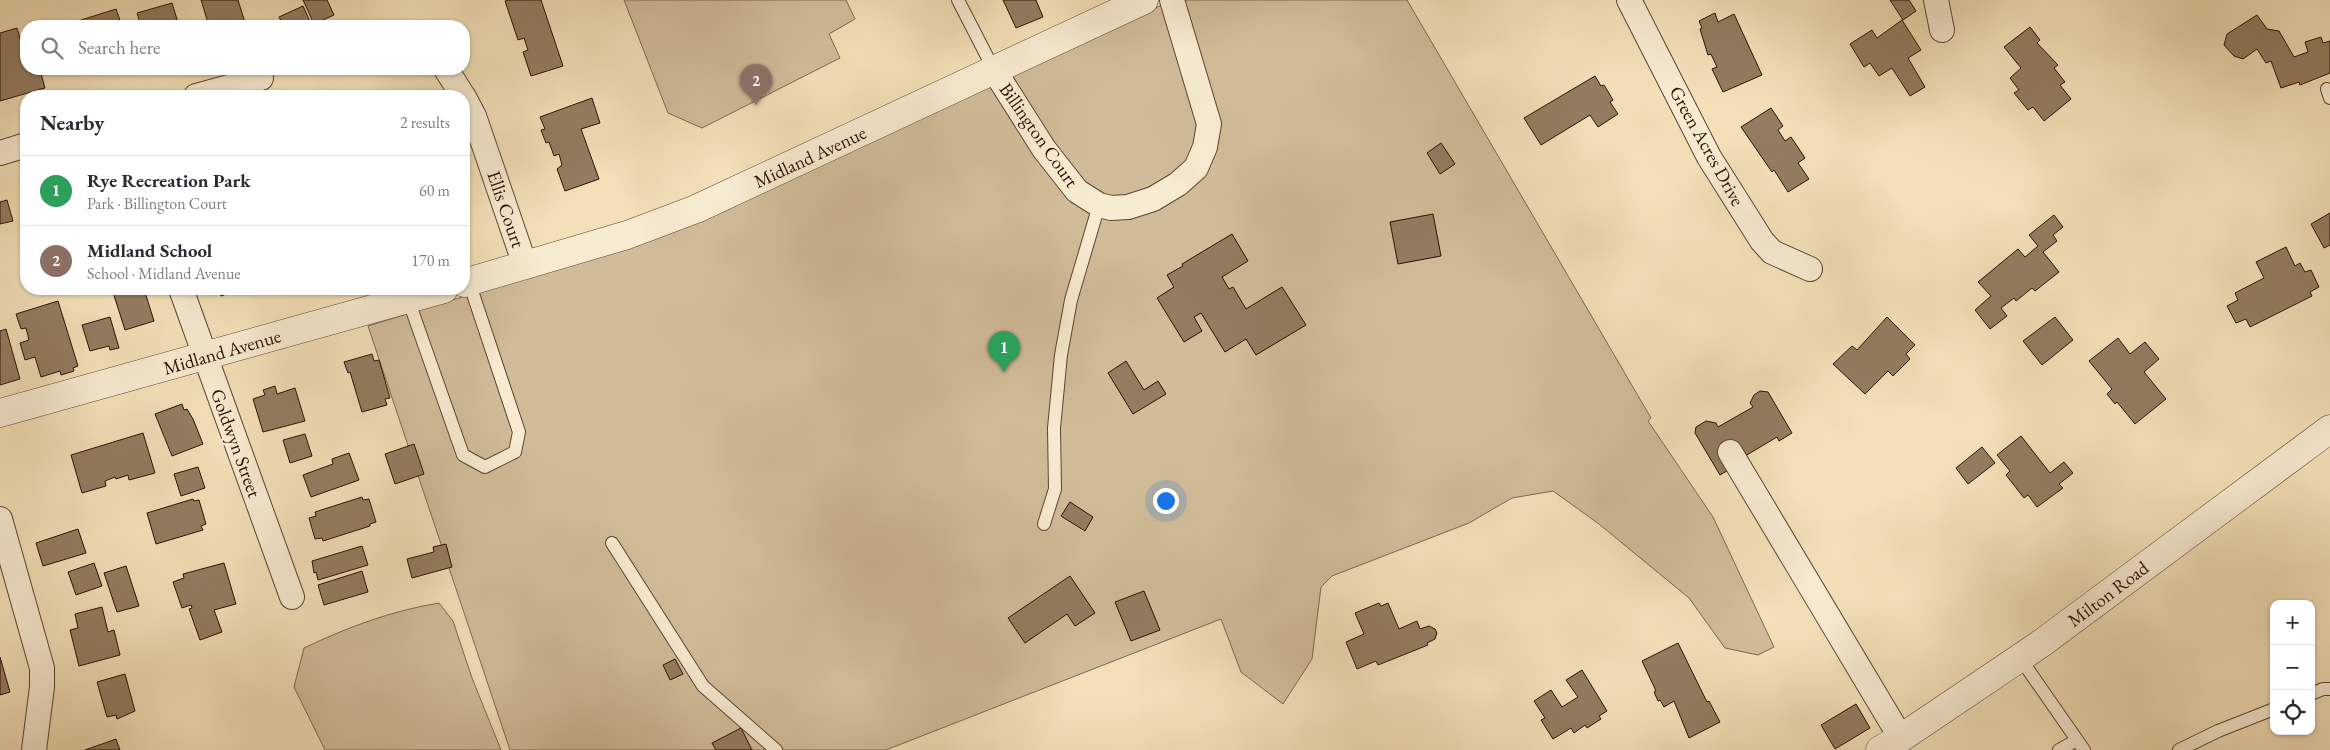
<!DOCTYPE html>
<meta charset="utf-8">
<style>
:root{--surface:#fff;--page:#f7f7f7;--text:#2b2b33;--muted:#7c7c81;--line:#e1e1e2;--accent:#0b8043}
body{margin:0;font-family:"EB Garamond",serif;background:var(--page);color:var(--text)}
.controls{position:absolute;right:15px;bottom:15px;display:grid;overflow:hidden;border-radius:10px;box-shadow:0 1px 4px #0004}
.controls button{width:45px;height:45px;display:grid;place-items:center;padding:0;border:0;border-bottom:1px solid var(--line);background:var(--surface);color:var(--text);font:25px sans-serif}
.you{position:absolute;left:1165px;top:500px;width:18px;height:18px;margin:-12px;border:4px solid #fff;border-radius:50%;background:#1a73e8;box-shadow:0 0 0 8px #1a73e833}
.badge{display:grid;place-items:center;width:32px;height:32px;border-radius:50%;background:var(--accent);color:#fff;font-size:16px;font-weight:700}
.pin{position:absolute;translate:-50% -41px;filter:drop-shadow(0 1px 2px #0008)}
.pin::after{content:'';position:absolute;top:26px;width:18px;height:15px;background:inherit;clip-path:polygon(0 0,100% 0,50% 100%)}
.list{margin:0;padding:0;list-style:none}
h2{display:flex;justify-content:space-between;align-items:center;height:65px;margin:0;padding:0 20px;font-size:21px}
h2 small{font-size:16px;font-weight:400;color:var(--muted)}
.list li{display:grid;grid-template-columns:32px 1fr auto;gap:15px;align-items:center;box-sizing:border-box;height:70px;padding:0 20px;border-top:1px solid var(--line)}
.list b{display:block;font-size:19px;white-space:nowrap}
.list p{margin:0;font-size:16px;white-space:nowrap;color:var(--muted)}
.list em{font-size:16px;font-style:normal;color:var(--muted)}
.icon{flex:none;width:28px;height:28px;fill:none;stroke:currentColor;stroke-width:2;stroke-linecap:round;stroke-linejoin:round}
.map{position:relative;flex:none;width:2330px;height:750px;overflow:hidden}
.search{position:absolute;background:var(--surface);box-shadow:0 1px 4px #0004;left:20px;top:20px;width:450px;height:55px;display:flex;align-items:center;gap:12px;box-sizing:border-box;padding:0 18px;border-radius:20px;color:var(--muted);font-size:19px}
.panel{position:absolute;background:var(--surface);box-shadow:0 1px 4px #0004;left:20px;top:90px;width:450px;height:205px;border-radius:20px}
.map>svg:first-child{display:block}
.green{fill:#d1bc99;stroke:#7f664e}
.building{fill:#947c61;stroke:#2d0f02}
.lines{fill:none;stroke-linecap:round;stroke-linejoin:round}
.service-casing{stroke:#5e4330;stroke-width:14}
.minor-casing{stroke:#5e4330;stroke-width:26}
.tertiary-casing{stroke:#5e4330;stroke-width:29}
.service{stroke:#f7ebd1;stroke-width:12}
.minor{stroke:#f7ebd1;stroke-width:24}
.tertiary{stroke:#f7ebd1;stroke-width:28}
.labels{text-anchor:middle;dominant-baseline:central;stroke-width:5;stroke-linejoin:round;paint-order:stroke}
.street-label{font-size:19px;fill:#2d0f02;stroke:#f7ebd1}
</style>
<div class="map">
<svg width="2330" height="750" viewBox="0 0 2330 750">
<rect width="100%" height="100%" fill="#f3e0b8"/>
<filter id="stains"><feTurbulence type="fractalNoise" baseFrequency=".004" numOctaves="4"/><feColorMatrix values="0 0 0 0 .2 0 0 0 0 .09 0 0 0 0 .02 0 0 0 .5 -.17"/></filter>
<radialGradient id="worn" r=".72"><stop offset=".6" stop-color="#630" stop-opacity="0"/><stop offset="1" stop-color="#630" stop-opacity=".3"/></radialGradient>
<path class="green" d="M 624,0 L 846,0 L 855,19 L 829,34 L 840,58 L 702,128 L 668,113 Z
M 1173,0 L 1407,0 L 1651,418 L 1648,421 L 1713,517 L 1774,647 L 1758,655 L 1725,648 L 1689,598 L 1599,524 L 1553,491 L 1512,498 L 1469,523 L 1332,576 L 1321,587 L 1312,659 L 1283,704 L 1241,672 L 1221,619 L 886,750 L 510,750 L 368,326 L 635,244 Z
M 439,603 L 453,621 L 472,678 L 501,750 L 325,750 L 294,687 L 304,648 C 348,627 391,611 439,603 Z"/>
<path class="building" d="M 201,0 L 238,0 L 246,26 L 209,26 Z
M 303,0 L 327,0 L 334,15 L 314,24 Z
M 509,0 L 541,0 L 563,66 L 531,76 L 523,52 L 528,50 L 524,38 L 518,40 L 505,1 Z
M 1003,0 L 1036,0 L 1043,17 L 1016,28 Z
M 1890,0 L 1909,0 L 1916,11 L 1903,20 Z
M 172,3 L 179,26 L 141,26 L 137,13 Z
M 303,6 L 312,26 L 284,26 L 279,17 Z
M 116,9 L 122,26 L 80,26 L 78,21 Z
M 1715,13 L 1718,22 L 1734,14 L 1762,75 L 1723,92 L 1712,69 L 1717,67 L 1711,54 L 1708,55 L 1700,29 L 1702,28 L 1699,21 Z
M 2257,15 L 2267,29 L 2279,31 L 2294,57 L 2308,52 L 2305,42 L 2321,37 L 2323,43 L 2330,41 L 2330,73 L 2300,85 L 2299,82 L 2281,88 L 2271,61 L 2266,63 L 2257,49 L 2243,59 L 2234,56 L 2224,45 L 2227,34 Z
M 1902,20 L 1921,50 L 1908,58 L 1925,87 L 1910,96 L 1892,68 L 1879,76 L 1870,63 L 1864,67 L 1850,44 L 1872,30 L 1877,38 Z
M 2030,27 L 2040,40 L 2037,43 L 2058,65 L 2054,68 L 2065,82 L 2060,85 L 2071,99 L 2044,121 L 2033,107 L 2028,110 L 2014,93 L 2019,90 L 2010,78 L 2021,68 L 2004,47 Z
M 17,28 L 26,59 L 26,69 L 29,69 L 30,73 L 40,70 L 45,88 L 0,101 L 0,33 Z
M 1595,76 L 1601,86 L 1604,85 L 1613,100 L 1610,102 L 1618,114 L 1598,127 L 1590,115 L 1541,145 L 1524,118 Z
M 592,98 L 600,123 L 581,129 L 599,179 L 565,191 L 557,169 L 562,165 L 559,154 L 554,156 L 549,142 L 546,143 L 541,130 L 545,129 L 540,117 Z
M 1771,108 L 1783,126 L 1778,130 L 1785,141 L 1791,137 L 1805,158 L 1798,163 L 1809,179 L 1788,192 L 1774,170 L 1772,172 L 1741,127 Z
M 1441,143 L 1455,164 L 1440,174 L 1427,153 Z
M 7,200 L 13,221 L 0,224 L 0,202 Z
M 2330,213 L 2330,245 L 2324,248 L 2311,224 Z
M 1433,214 L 1441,256 L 1398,264 L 1390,222 Z
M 2054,215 L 2063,227 L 2053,235 L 2057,241 L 2043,252 L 2059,272 L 2035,291 L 2032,288 L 2016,301 L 2014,298 L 2001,308 L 2007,316 L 1990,329 L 1975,310 L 1991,296 L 1978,282 L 2018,249 L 2025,257 L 2038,246 L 2029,235 Z
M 1232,234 L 1248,261 L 1222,277 L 1229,289 L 1233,287 L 1246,309 L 1282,287 L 1306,325 L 1256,355 L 1246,339 L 1225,352 L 1201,313 L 1194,317 L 1202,331 L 1184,342 L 1157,298 L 1174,287 L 1167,275 L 1183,266 L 1182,264 Z
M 2286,247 L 2295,266 L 2300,263 L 2305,272 L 2311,270 L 2319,287 L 2310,292 L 2312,296 L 2250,327 L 2246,319 L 2236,323 L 2227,306 L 2238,300 L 2235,293 L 2264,278 L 2256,262 Z
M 112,289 L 144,289 L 154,321 L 125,330 Z
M 218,289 L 240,289 L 221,296 Z
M 58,301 L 78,366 L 73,368 L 74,371 L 61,375 L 60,371 L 41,377 L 35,357 L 25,360 L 20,343 L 29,340 L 26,328 L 21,329 L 16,314 Z
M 110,317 L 119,348 L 110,350 L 109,346 L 90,351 L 82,325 Z
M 1887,317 L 1915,345 L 1906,354 L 1910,359 L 1893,376 L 1888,371 L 1865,394 L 1833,364 L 1852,346 L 1857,350 Z
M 2055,317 L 2073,340 L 2042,365 L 2023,341 Z
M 6,329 L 20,379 L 0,385 L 0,331 Z
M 2118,338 L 2130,354 L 2145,342 L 2159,359 L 2144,372 L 2166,399 L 2135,424 L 2117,402 L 2115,404 L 2107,394 L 2112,389 L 2089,361 Z
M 372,354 L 374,361 L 379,360 L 390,398 L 385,399 L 387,405 L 362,412 L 350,372 L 348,373 L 344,362 Z
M 1126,361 L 1144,390 L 1158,381 L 1166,394 L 1133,414 L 1108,373 Z
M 275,386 L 277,394 L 295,388 L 305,421 L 263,432 L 253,399 L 265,395 L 263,390 Z
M 1760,391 L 1768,392 L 1792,433 L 1779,441 L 1777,437 L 1735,462 L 1737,465 L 1720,475 L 1695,433 L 1696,427 L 1706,421 L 1716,423 L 1718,427 L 1753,407 L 1750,403 L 1754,395 Z
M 182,404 L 184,410 L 187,409 L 193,419 L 203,444 L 172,456 L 155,414 Z
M 143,433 L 155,473 L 129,480 L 128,475 L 116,479 L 115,477 L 105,481 L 106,486 L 82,493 L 71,455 Z
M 305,434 L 312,456 L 290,463 L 283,440 Z
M 2021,436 L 2050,473 L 2064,462 L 2073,473 L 2059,484 L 2063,488 L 2037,507 L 2028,495 L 2024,498 L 2006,475 L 2010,471 L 1997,455 Z
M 414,444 L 424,474 L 395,484 L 385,454 Z
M 1982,447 L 1995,463 L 1968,484 L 1956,468 Z
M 349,453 L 359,480 L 311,497 L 303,475 L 333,464 L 332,459 Z
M 198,467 L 205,488 L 181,496 L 174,474 Z
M 362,497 L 363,500 L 369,499 L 376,522 L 370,524 L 370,526 L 323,541 L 322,538 L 315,539 L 309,518 L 316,516 L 315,512 Z
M 193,499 L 194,501 L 199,500 L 206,524 L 201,526 L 203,530 L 156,544 L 147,513 Z
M 1070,502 L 1093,517 L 1085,531 L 1061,516 Z
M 78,529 L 86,553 L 43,566 L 36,543 Z
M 446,544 L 452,567 L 412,578 L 407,559 L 434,552 L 433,547 Z
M 362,546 L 368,565 L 318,580 L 316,572 L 314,573 L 312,561 Z
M 94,563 L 102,586 L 76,595 L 68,572 Z
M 224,563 L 236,604 L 214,610 L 222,632 L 200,640 L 189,609 L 192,608 L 191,605 L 182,608 L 173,582 L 184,578 L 183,574 Z
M 126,566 L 139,606 L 117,612 L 104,573 Z
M 362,571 L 368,592 L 324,605 L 318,585 Z
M 1070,576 L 1095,613 L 1075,626 L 1067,614 L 1025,643 L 1008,618 Z
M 1144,591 L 1160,630 L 1131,641 L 1115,602 Z
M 1379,603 L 1381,606 L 1388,603 L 1399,629 L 1417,621 L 1420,629 L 1429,626 L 1435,629 L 1437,633 L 1435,639 L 1427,643 L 1428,645 L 1378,665 L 1376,661 L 1357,669 L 1346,642 L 1364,634 L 1355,613 Z
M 102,607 L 108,632 L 114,630 L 120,655 L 79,666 L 70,630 L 78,628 L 75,614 Z
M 1678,643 L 1707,702 L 1709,701 L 1720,722 L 1689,738 L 1674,701 L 1664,707 L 1660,700 L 1658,701 L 1654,692 L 1656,691 L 1642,661 Z
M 0,657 L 10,692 L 0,695 Z
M 675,659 L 683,674 L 670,680 L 663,665 Z
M 1582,670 L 1607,711 L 1599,716 L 1601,719 L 1587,728 L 1585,725 L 1574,733 L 1571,728 L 1553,739 L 1541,720 L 1545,718 L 1534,701 L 1551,690 L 1562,707 L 1578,697 L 1566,680 Z
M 125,674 L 135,711 L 117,719 L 116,715 L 107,717 L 97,682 Z
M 1856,704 L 1870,728 L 1835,749 L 1821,725 Z
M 741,728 L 752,750 L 716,750 L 712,743 Z
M 116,739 L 120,750 L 85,750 Z"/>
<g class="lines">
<defs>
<path id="service" d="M 958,0 L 994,70
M 2327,89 L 2330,98
M 408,299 L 463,455 L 485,467 L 515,452 L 519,432 L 469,282
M 1044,524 L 1055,489 L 1054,428 L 1061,355 L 1071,300 L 1099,205
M 612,543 L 703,686 L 776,750
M 2020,658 L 2084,750
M 2311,694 L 2323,689 L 2330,689
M 2059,750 L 2077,740
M 2179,750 L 2218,731 L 2274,709"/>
<path id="minor" d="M 1629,0 L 1709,157 L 1762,241 L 1772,252 L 1810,269
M 1936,0 L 1942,30
M 446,69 L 463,96
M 994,70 L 1044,149 L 1077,191 L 1099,205 L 1111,208 L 1128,207 L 1153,199 L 1178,184 L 1196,168 L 1205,147 L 1209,124 L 1172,0
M 196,96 L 261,78
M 464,97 L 474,116 L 525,265
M 0,153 L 26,145
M 181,289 L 292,597
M 1730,452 L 1901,738
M 0,519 L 42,668 L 42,687 L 34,750"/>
<path id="tertiary" d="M 464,283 L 627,235 L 696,209 L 1144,0
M 0,413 L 444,289
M 1880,750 L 1901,738 L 2039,645 L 2330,429"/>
</defs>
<use href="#service" class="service-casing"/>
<use href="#minor" class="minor-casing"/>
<use href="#tertiary" class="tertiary-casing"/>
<use href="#service" class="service"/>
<use href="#minor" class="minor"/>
<use href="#tertiary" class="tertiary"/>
</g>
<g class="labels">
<g class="street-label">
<text transform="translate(1039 135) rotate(55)">Billington Court</text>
<text transform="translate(1707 146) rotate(61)">Green Acres Drive</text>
<text transform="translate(810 157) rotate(-25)">Midland Avenue</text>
<text transform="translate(506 209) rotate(71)">Ellis Court</text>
<text transform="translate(222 352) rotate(-16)">Midland Avenue</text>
<text transform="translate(236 443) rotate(70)">Goldwyn Street</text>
<text transform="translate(2108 594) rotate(-37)">Milton Road</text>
</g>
</g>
<rect width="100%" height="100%" filter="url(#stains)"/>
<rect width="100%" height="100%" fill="url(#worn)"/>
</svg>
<div class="controls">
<button>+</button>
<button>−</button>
<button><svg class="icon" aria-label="locate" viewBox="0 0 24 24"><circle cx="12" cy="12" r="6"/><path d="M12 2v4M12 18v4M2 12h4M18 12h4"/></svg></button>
</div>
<div class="you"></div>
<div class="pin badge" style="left:1004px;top:372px;background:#2e9e5b">1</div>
<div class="pin badge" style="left:756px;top:105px;background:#8d6e63">2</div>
<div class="search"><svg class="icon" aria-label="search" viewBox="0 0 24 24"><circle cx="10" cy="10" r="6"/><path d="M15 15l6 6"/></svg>Search here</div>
<section class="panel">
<h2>Nearby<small>2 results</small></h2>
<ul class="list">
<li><span class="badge" style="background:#2e9e5b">1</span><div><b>Rye Recreation Park</b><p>Park · Billington Court</p></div><em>60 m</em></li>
<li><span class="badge" style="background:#8d6e63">2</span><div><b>Midland School</b><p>School · Midland Avenue</p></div><em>170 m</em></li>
</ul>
</section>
</div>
